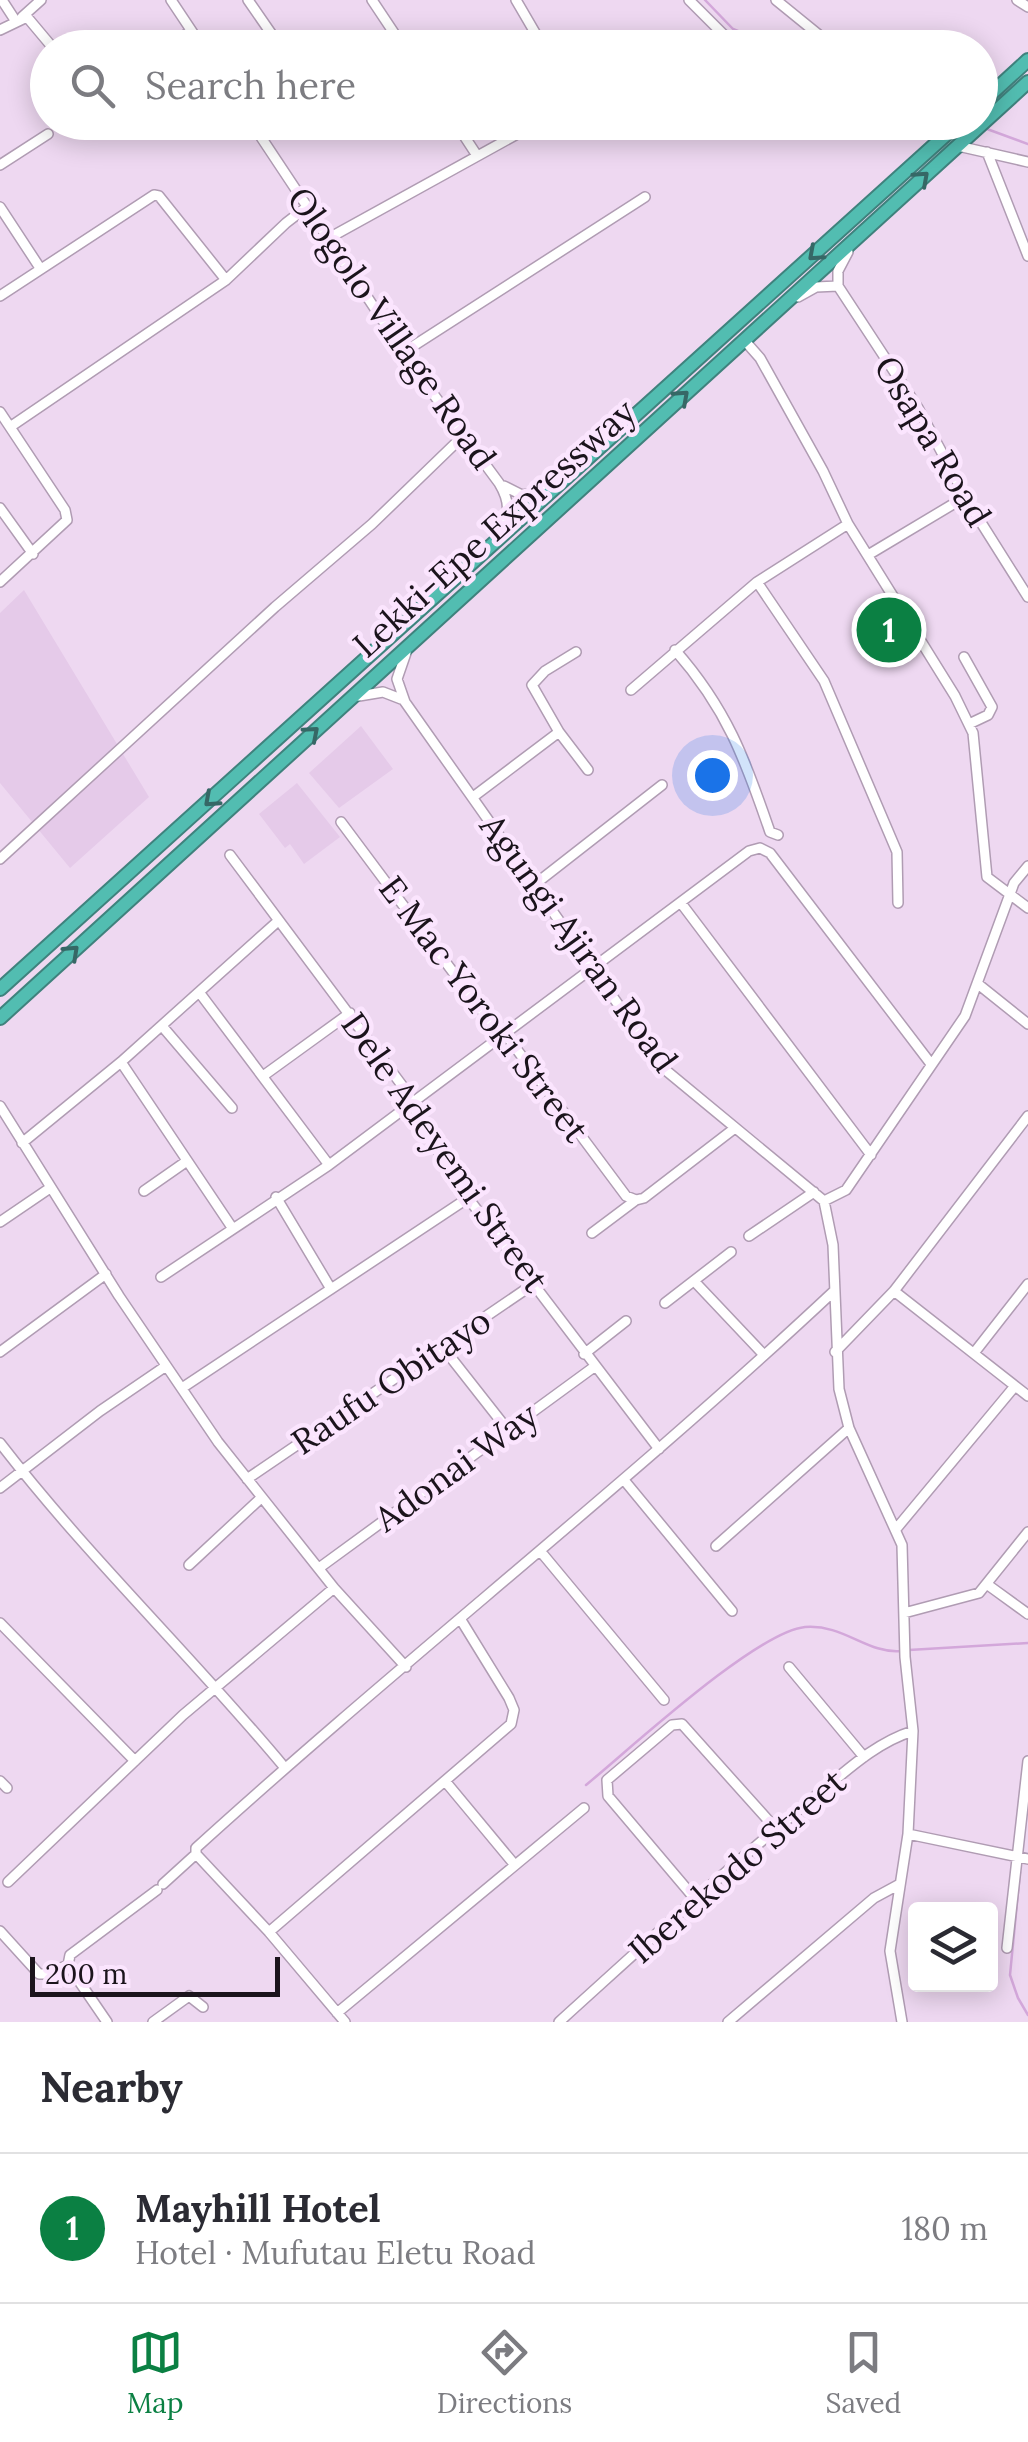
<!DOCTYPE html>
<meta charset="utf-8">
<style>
:root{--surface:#fff;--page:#f7f7f7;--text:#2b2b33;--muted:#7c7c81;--line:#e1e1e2;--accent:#0b8043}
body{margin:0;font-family:Lora,serif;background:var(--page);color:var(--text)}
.controls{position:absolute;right:30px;bottom:30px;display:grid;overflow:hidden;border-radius:10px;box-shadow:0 5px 25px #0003}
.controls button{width:90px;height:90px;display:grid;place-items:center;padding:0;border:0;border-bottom:2px solid var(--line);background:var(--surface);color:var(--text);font:50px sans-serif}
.scale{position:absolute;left:30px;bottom:25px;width:250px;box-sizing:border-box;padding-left:10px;border:5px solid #1b141c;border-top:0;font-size:28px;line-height:35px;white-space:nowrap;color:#1b141c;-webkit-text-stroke:8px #fbe5fe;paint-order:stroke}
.you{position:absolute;left:712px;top:775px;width:35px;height:35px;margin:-25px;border:8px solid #fff;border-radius:50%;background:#1a73e8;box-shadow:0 0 0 15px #1a73e833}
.badge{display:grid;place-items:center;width:65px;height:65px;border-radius:50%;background:var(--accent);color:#fff;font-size:32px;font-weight:700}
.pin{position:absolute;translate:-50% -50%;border:5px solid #fff;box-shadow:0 2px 10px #0006}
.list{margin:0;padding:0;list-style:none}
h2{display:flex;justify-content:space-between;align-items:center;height:130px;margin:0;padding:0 40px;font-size:42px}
h2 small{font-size:32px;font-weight:400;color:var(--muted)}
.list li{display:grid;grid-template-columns:65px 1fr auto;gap:30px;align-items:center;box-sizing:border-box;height:150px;padding:0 40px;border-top:2px solid var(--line)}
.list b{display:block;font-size:38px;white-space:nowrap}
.list p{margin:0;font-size:32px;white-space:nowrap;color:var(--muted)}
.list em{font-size:32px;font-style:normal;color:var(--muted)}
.icon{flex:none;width:55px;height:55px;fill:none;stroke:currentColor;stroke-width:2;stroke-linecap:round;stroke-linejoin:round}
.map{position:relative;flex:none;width:1028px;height:2022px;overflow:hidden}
.search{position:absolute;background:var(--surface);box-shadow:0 5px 25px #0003;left:30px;right:30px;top:30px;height:110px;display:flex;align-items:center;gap:25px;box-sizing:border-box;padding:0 35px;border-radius:55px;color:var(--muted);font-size:38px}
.sheet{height:280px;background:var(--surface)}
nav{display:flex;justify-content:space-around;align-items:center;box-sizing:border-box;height:140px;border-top:2px solid var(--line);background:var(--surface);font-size:28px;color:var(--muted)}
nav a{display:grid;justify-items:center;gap:5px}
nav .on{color:var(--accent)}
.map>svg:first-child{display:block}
.built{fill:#e5cae9}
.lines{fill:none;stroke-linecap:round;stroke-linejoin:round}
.stream{stroke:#d3a7da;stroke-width:2.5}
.minor-casing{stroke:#b09cb3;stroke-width:12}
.highway-casing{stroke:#3f827d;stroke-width:16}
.minor{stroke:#fff;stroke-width:9}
.highway{stroke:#52bdb1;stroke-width:12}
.oneway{stroke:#366866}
.labels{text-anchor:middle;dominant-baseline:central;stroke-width:9;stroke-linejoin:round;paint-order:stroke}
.street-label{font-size:35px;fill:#1b141c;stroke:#fbe5fe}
</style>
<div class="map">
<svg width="1028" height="2022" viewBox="0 0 1028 2022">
<rect width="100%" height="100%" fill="#eed8f1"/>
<path class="built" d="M 24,590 L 149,797 L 70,868 L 0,783 L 0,613 Z
M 361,726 L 393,769 L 339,808 L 309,773 Z
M 297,783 L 340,837 L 304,864 L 290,844 L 285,848 L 259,814 Z"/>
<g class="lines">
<path class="stream" d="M 705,0 L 733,29 L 780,48
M 987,129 L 1028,144
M 909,1650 L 1028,1643
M 586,1785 C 630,1749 756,1632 805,1627 C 844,1624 867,1654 901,1651
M 1020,1872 L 1010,1975 L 1018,1998 L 1028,2015"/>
<defs>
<path id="minor" d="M 2,0 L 15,20
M 171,0 L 203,48
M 248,0 L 275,39
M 372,0 L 404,48
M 516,0 L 544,48
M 689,0 L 728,39 L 750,48
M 776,0 L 835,48
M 1017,0 L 1028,7
M 22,17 L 41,0
M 0,30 L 27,17 L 53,48
M 166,48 L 191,31
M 251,122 L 417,372 L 499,483 C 511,503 510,516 498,535
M 455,122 L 476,154
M 916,122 L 939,141
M 958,146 L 1028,162
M 987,152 L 1028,256
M 0,165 L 48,134
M 0,207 L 40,268
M 329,238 L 539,122
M 838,286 L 918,408 L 970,505 L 1028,597
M 838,286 L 838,271 L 848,252
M 0,296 L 154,195 L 159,196 L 226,280
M 798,297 L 816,287 L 838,286
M 745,341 L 760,358 L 823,471 L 848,524 L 955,696 L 973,733 L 987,877 L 1028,908
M 404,352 L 645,197
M 0,412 L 65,510 L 67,520 L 0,582
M 10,427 L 226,280 L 286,223 L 308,206
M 504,486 L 522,495 L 550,489
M 0,508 L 33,554
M 868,555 L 965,497
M 757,582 L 824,681 L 897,852 L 898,903
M 675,650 C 727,709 745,759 770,832 L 778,835
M 576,652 L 545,671 L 532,685 L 559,732 L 588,770
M 406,653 L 397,679 L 405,702 L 663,1068 L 824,1201 L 833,1245 L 839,1389 L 849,1428 L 902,1545 L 905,1657 L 913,1731 L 908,1834 L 890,1951 L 902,2022
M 964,657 L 992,707 L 988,715 L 969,724
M 631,690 L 757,582 L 848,524
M 359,696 L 383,692 L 401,699
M 473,797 L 559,732
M 341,822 L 491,1023 L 509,1039 L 626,1196 L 636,1200 L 644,1198 L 735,1128
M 230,855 L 404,1088 L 413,1103 L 419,1121 L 468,1198 L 659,1449
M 0,859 L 275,607 L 372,524 L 463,436
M 534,885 L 662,785
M 681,903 L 871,1155
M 978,984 L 1028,1024
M 199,992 L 329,1165
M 162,1026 L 232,1108
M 121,1062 L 233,1229
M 263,1076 L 350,1013
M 0,1106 L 119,1296 L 218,1442 L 334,1588 L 406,1667
M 22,1143 L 121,1062 L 277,922
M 144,1191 L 187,1161
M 276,1197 L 331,1289
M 824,1201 L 846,1190 L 965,1016 L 1014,883 L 1028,866
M 0,1222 L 50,1188
M 592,1233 L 636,1200
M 749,1236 L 814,1192
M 161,1277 L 329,1165 L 749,851 L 760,848 L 770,853 L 931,1064
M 695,1282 L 764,1355
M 894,1291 L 1028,1396
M 665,1303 L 731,1252
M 441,1345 L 507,1429
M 0,1352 L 106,1274
M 835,1352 L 894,1291 L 1028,1116
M 974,1353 L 1028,1284
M 584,1354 L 626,1321
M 182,1388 L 468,1198
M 0,1443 C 88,1557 193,1657 285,1768
M 247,1479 L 535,1283
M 624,1480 L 732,1611
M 0,1488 L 100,1411 L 166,1366
M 896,1529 L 1015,1386
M 716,1546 L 849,1428
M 541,1552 L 664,1700
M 189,1565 L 261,1498
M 319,1568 L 594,1367
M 988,1585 L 1028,1614
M 904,1613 L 979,1593 L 1028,1532
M 0,1623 L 135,1761
M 789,1667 L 864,1757
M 0,1781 L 7,1788
M 445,1781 L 514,1864
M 908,1834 L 1028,1859
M 8,1882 L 183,1715 L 334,1588
M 163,1884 L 196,1854
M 696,1900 L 608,1796 L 607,1780 L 672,1725 L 682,1724 L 776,1829
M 0,1931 L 39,1974 L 47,1974 L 68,1965 L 70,1955 L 157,1890
M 269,1932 L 511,1724 L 514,1710 L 509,1698 L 461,1620
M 1007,1948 L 1028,1761
M 68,1965 L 107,2022
M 337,2013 L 584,1808
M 153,2022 L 189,1996 L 203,2007
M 345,2022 L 269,1932 L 196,1854 L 196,1848 C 404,1659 627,1485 833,1292
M 559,2022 C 642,1947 725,1870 812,1799 C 843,1774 874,1743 913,1731
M 728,2022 L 874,1898 L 898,1885"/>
<path id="highway" d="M 980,104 L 1028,60
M 0,989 L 960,122
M 0,1018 L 1028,82"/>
</defs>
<use href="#minor" class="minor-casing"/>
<use href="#highway" class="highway-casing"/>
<use href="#minor" class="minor"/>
<use href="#highway" class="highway"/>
</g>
<defs><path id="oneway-chevron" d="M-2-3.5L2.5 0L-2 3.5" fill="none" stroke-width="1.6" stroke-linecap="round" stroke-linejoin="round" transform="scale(2.5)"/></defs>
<g class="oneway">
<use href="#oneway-chevron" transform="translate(922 178) rotate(-42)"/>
<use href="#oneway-chevron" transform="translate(815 254) rotate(138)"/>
<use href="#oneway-chevron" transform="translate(682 397) rotate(-42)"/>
<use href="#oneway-chevron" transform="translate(312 733) rotate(-41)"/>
<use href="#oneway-chevron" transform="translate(211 800) rotate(138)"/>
<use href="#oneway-chevron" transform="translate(72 952) rotate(-43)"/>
</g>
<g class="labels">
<g class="street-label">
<text transform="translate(392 328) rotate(55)">Ologolo Village Road</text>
<text transform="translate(933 441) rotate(59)">Osapa Road</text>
<text transform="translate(494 528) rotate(-42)">Lekki-Epe Expressway</text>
<text transform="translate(579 943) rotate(54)">Agungi Ajiran Road</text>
<text transform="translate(484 1009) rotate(53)">E Mac Yoroki Street</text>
<text transform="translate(445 1152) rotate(55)">Dele Adeyemi Street</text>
<text transform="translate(391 1381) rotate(-34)">Raufu Obitayo</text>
<text transform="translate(456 1467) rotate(-36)">Adonai Way</text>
<text transform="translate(737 1866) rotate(-41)">Iberekodo Street</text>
</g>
</g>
</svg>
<div class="controls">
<button><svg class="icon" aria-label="layers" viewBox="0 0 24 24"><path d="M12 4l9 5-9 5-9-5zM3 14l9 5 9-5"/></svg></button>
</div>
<div class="scale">200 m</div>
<div class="you"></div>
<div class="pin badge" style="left:889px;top:630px">1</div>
<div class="search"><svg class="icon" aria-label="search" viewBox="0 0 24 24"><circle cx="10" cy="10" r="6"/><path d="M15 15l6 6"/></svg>Search here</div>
</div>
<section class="sheet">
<h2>Nearby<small></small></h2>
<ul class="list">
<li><span class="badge">1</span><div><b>Mayhill Hotel</b><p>Hotel · Mufutau Eletu Road</p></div><em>180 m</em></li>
</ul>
</section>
<nav>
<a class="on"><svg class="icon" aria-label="map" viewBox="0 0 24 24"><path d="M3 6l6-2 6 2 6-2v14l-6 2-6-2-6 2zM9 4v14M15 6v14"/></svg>Map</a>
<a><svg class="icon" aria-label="directions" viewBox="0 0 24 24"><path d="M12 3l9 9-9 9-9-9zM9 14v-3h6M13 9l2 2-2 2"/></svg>Directions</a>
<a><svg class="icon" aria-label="saved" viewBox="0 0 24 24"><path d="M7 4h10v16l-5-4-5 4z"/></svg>Saved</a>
</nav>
